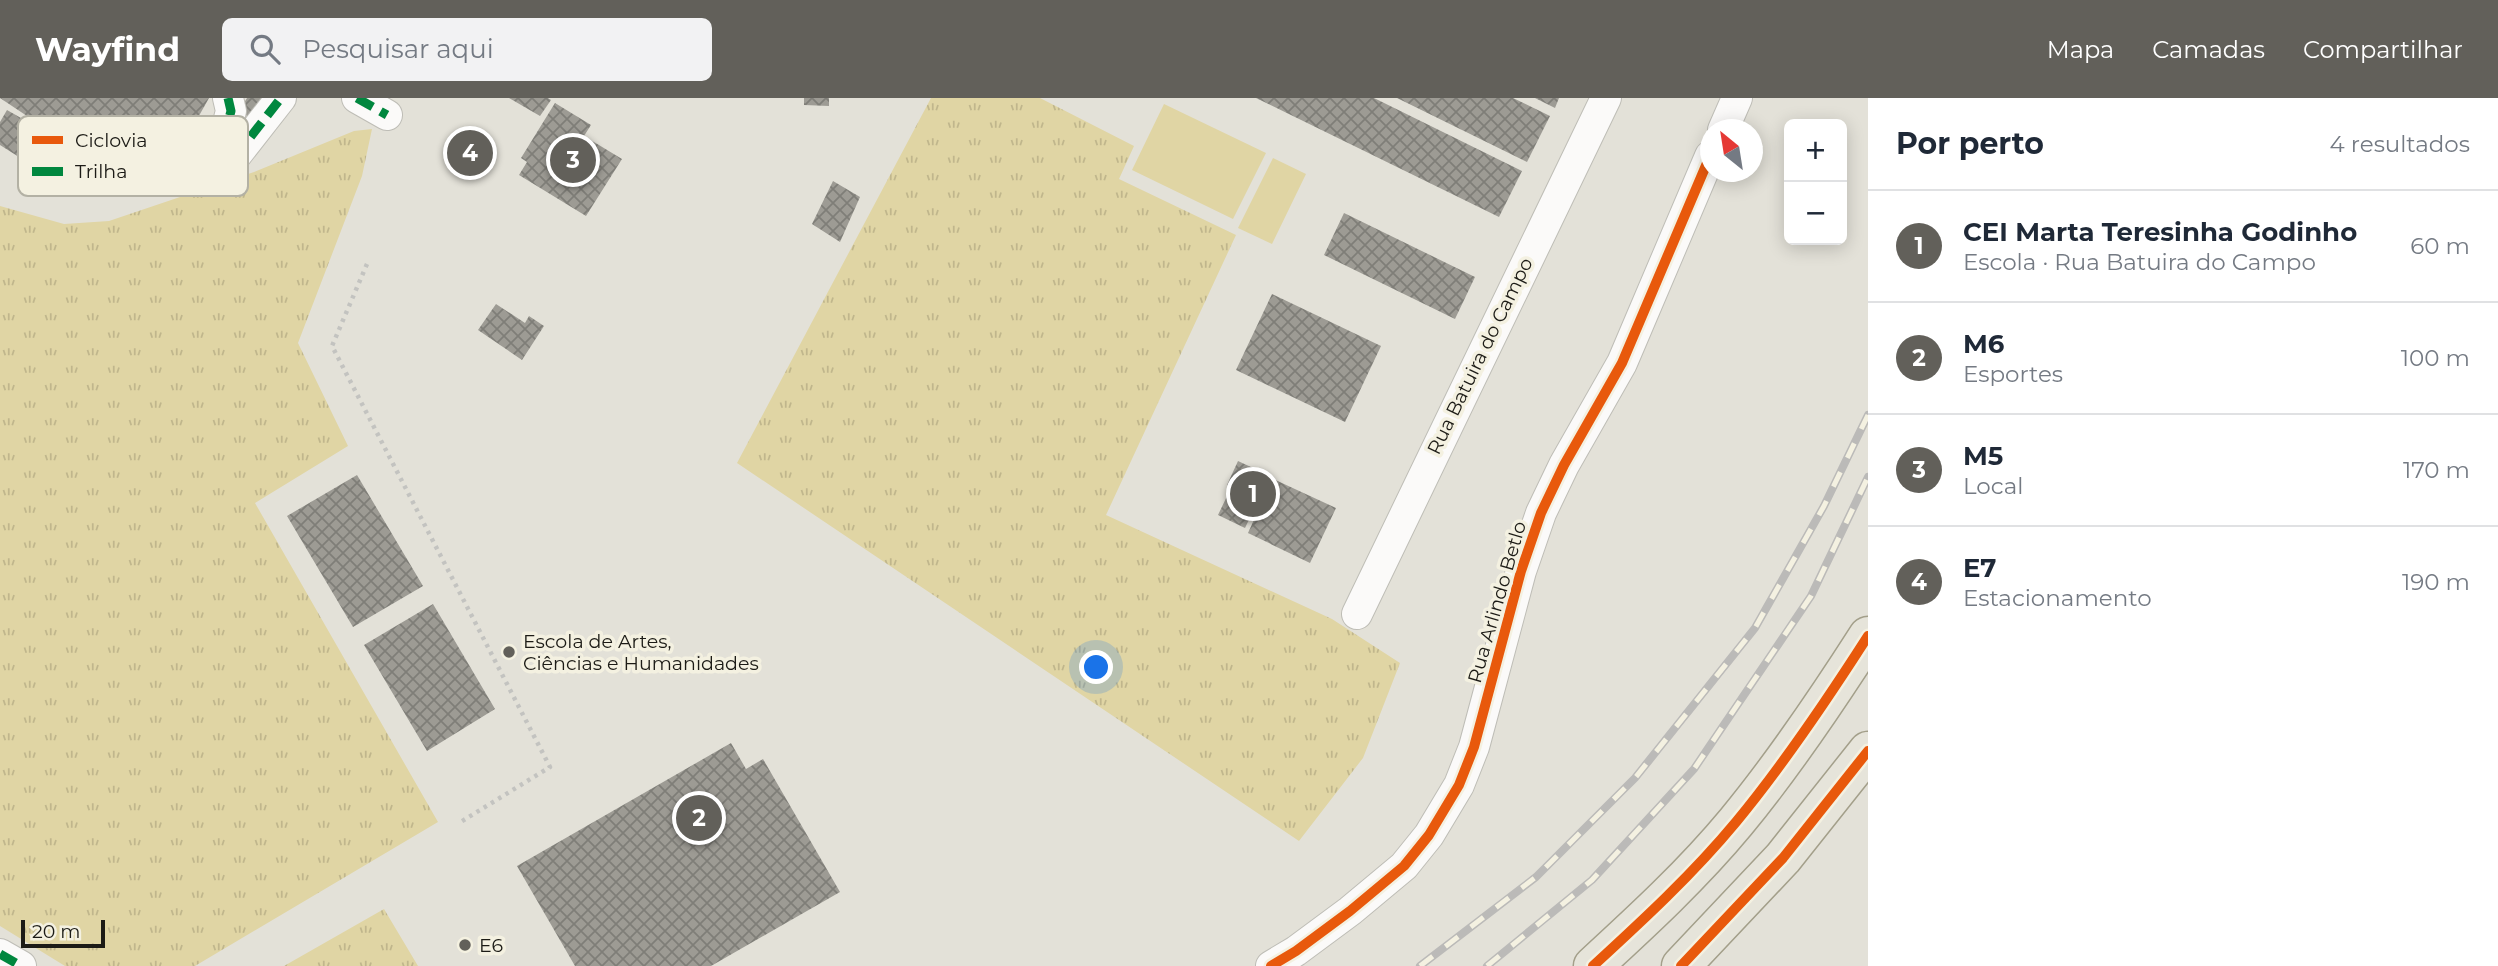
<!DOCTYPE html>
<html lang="pt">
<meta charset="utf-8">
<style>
:root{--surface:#fff;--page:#f2f2f3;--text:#1f2937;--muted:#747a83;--line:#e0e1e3;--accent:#62605a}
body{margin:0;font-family:Montserrat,sans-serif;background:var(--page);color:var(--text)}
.controls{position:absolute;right:21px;top:21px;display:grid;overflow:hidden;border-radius:10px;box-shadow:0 4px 18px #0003}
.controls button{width:63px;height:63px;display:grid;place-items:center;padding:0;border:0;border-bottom:2px solid var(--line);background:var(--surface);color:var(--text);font:35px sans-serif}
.compass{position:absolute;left:1700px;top:21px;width:63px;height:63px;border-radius:50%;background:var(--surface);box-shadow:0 4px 18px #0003;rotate:330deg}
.scale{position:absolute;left:21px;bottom:18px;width:84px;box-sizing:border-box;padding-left:7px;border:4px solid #1c1b16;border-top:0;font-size:19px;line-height:24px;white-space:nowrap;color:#1c1b16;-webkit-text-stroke:5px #f4f1e1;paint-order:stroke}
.you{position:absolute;left:1097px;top:570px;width:24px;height:24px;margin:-18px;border:5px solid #fff;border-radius:50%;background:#1a73e8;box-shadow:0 0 0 10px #1a73e833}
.badge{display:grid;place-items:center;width:46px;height:46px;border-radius:50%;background:var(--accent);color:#fff;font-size:23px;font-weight:700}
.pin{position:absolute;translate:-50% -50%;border:4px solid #fff;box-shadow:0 2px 7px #0006}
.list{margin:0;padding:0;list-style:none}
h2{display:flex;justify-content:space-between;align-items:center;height:91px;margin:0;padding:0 28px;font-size:30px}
h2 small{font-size:23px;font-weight:400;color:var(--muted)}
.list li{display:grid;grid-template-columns:46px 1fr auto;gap:21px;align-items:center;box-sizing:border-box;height:112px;padding:0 28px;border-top:2px solid var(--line)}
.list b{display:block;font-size:26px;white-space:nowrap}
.list p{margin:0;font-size:23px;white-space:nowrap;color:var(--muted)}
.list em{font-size:23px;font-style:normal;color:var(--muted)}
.icon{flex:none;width:38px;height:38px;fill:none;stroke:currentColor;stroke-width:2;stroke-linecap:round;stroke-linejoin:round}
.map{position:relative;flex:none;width:1868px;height:868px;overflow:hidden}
header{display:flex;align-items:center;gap:42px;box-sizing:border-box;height:98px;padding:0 35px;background:var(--accent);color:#fff}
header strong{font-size:33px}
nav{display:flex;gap:38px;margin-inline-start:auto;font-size:24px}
.search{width:490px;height:63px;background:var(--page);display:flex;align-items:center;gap:18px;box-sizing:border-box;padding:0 24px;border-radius:10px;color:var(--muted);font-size:26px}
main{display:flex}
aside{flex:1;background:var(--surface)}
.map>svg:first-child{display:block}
.grass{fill:url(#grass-tufts)}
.pitch{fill:#e0d5a4}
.building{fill:url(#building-cross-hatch)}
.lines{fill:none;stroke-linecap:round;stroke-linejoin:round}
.minor-casing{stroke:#bebdb6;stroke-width:32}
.major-casing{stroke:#a39f8a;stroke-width:41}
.path{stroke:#c3c3c0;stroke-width:4.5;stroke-dasharray:3.5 5;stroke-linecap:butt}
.minor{stroke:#fbfaf9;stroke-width:30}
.major{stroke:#e6e4da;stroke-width:38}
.rail-casing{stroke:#bbbab8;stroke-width:8}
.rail{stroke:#f4f1e1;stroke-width:5;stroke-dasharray:16;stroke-linecap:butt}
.quiet{stroke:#00873e;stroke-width:9;stroke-dasharray:18 9;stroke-linecap:butt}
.cycleway-casing{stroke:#f4f1e1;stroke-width:15}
.cycleway{stroke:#e8590c;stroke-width:10}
.poi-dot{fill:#62605a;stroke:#f4f1e1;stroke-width:2.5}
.labels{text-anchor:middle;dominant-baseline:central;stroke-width:7;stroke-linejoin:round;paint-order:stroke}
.street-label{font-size:19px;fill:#1c1b16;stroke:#f4f1e1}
.poi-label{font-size:19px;fill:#1c1b16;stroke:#f4f1e1;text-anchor:start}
.key{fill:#f4f1e1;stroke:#b3b1a4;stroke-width:2}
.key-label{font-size:19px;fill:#1c1b16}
</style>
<header>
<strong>Wayfind</strong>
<div class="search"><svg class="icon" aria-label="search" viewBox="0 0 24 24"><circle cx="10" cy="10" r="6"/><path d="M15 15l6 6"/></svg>Pesquisar aqui</div>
<nav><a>Mapa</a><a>Camadas</a><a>Compartilhar</a></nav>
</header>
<main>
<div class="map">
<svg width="1868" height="868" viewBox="0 0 1868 868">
<defs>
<pattern id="grass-tufts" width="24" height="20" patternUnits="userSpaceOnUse" patternTransform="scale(1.75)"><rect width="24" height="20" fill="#e0d5a4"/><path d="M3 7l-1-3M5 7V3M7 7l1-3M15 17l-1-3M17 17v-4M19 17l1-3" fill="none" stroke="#c0b68c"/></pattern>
<pattern id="building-cross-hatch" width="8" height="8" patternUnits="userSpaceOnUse" patternTransform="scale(1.75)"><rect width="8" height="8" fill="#9d9b94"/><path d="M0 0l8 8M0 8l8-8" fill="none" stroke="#7f7e78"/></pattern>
</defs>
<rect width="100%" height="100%" fill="#e3e1d8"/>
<path class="grass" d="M 931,0 L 1040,0 L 1134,48 L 1119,81 L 1236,137 L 1106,417 L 1332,521 L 1400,565 L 1363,660 L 1299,743 L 737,365 Z
M 372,31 L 362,78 L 298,245 L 348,348 L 255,405 L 438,724 L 195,868 L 65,868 L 0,828 L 0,108 L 64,126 L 109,123 L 254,74 L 354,33 Z
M 384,811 L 418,868 L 284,868 Z"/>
<path class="pitch" d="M 1164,6 L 1266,55 L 1233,121 L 1132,72 Z
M 1273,60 L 1306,76 L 1272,146 L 1238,130 Z"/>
<path class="building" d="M 0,0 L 209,0 L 200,16 L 185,35 L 167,51 L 146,63 L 128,70 L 133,90 L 110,96 L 105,76 L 76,77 L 53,74 L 30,66 L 0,47 L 0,24 L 7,12 L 28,24 L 30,20 Z
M 247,0 L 267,0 L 254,22 L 239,13 Z
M 509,0 L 548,0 L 551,2 L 540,18 Z
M 804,0 L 829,0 L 829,8 L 804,7 Z
M 1256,0 L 1374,0 L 1522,73 L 1499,119 Z
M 1397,0 L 1513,0 L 1550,18 L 1527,64 Z
M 1535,0 L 1559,0 L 1555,10 Z
M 555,5 L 591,27 L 584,38 L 622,61 L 586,118 L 519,77 L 527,64 L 521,60 Z
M 833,83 L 860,99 L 840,144 L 812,126 Z
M 1344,115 L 1475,179 L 1455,221 L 1324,157 Z
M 1272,196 L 1381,248 L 1345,324 L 1236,272 Z
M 496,206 L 525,225 L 529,218 L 544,228 L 522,262 L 478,232 Z
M 1238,363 L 1253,370 L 1242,394 L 1227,387 Z
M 1256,373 L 1336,410 L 1310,465 L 1248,435 L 1262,404 L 1245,395 Z
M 357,377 L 423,488 L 353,529 L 287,418 Z
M 1229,394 L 1256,407 L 1245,430 L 1218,417 Z
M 433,506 L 495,611 L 427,653 L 364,547 Z
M 731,645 L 746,671 L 763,661 L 840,794 L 711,868 L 575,868 L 517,768 Z"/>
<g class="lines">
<defs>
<path id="minor" d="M 228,0 L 231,13 L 227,28 L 247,43
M 357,0 L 387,17
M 1723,32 L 1737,0
M 234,60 L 281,0
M 1357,516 L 1606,0
M 0,856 L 21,868
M 1271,868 L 1296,853 L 1350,813 L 1404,768 L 1429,737 L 1459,687 L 1474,649 L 1521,473 L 1541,415 L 1564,367 L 1622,265 L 1710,58"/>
<path id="major" d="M 1593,868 C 1642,823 1693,776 1736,724 C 1784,666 1827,602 1868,538
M 1681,868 L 1783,760 L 1868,653"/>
</defs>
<use href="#minor" class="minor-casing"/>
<use href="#major" class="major-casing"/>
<path class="path" d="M 367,166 L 332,248 L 550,669 L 459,725"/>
<use href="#minor" class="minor"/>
<use href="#major" class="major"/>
<defs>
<path id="rail" d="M 1420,868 L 1536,779 L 1635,680 L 1755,530 L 1824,408 L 1868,317
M 1487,868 L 1592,782 L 1694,671 L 1811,498 L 1868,379"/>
</defs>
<use href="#rail" class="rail-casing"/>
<use href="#rail" class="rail"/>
<path class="quiet" d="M 228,0 L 231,13 L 227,28 L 247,43
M 357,0 L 387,17
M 234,60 L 281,0
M 0,856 L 21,868"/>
<defs>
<path id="cycleway" d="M 1271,868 L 1296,853 L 1350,813 L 1404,768 L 1429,737 L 1459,687 L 1474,649 L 1521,473 L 1541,415 L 1564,367 L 1622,265 L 1710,58
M 1593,868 C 1642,823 1693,776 1736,724 C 1784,666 1827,602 1868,538
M 1681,868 L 1783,760 L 1868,653"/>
</defs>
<use href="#cycleway" class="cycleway-casing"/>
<use href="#cycleway" class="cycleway"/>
</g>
<g class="poi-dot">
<circle cx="509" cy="554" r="7"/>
<circle cx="465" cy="847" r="7"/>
</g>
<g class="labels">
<g class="street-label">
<text transform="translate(1480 258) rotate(-64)">Rua Batuira do Campo</text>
<text transform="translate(1497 504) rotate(-74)">Rua Arlindo Betlo</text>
</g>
<g class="poi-label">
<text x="523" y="543">Escola de Artes,<tspan x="523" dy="22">Ciências e Humanidades</tspan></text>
<text x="479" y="847">E6</text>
</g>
</g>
<rect x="18" y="18" width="230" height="80" rx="10" class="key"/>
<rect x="32" y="38" width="31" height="8" fill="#e8590c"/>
<rect x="32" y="69" width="31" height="9" fill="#00873e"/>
<g class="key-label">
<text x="75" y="49">Ciclovia</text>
<text x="75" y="80">Trilha</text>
</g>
</svg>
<div class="controls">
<button>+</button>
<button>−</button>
</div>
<svg class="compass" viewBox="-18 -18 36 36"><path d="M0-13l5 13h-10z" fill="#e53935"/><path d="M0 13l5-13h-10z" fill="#747a83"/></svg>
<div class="scale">20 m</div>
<div class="you"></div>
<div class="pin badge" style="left:1253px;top:396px">1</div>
<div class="pin badge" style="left:699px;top:720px">2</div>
<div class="pin badge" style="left:573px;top:62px">3</div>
<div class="pin badge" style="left:470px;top:55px">4</div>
</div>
<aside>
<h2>Por perto<small>4 resultados</small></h2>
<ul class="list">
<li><span class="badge">1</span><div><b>CEI Marta Teresinha Godinho</b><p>Escola · Rua Batuira do Campo</p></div><em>60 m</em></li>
<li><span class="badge">2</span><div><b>M6</b><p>Esportes</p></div><em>100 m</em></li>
<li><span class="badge">3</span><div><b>M5</b><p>Local</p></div><em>170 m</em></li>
<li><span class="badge">4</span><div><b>E7</b><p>Estacionamento</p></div><em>190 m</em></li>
</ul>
</aside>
</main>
